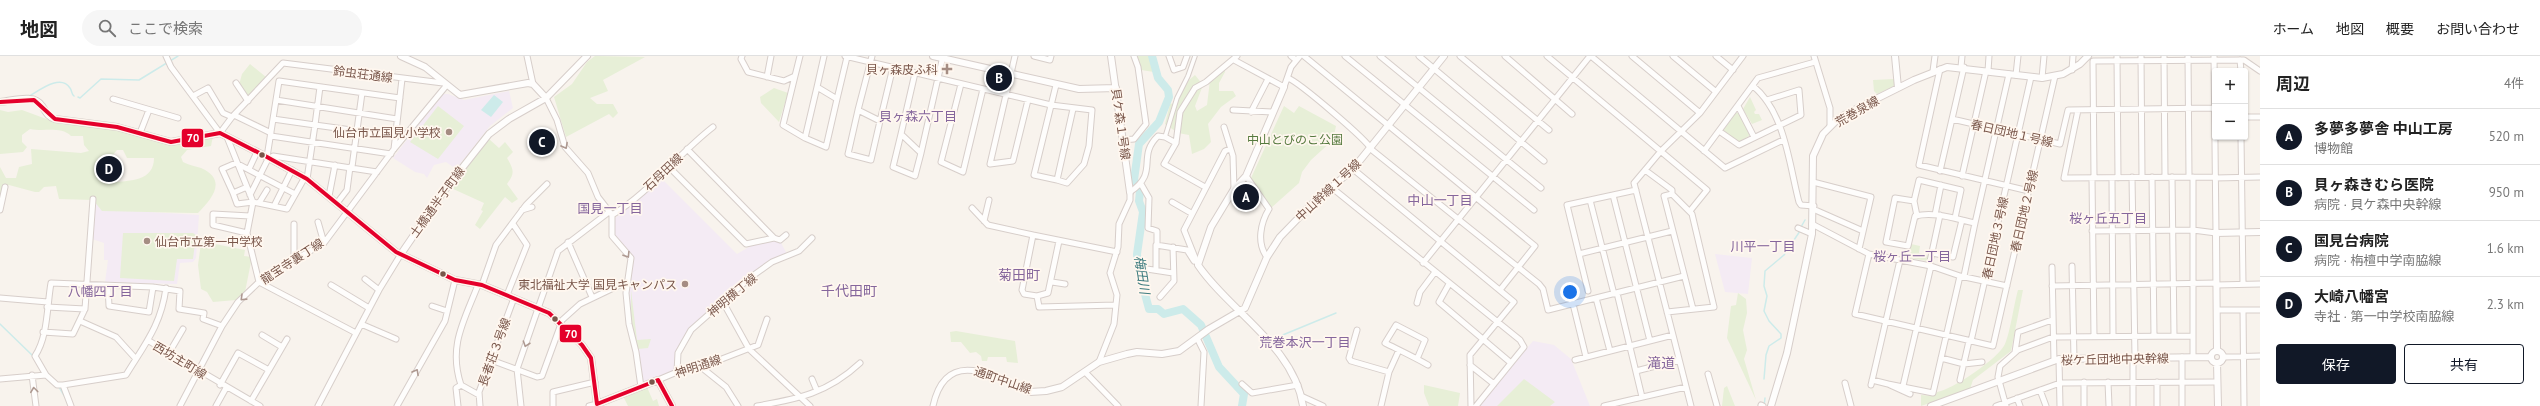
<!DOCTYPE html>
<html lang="ja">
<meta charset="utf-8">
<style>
:root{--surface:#fff;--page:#f6f6f6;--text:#222;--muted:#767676;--line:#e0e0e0;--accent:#111827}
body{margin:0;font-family:"PT Sans","Noto Sans JP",sans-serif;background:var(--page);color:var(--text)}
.controls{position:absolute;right:12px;top:12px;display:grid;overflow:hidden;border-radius:4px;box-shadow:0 1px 3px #0004}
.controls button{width:36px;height:36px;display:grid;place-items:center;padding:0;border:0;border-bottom:1px solid var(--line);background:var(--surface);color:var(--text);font:20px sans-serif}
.you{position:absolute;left:1570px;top:236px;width:14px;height:14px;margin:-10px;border:3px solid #fff;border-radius:50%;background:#1a73e8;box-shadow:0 0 0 6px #1a73e833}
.badge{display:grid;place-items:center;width:26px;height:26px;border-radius:50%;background:var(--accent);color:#fff;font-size:13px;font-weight:700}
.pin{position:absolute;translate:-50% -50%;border:2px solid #fff;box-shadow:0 1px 4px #0006}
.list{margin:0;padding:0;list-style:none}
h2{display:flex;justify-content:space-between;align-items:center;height:52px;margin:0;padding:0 16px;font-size:17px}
h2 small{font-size:13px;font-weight:400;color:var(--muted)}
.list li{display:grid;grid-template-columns:26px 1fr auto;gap:12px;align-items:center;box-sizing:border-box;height:56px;padding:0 16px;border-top:1px solid var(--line)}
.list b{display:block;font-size:15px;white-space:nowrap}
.list p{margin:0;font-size:13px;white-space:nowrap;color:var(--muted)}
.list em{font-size:13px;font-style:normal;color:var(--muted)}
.actions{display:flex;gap:8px;padding:12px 16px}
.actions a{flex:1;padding:9px 0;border:1px solid var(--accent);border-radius:4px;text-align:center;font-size:14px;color:var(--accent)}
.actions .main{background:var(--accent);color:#fff}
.icon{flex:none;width:22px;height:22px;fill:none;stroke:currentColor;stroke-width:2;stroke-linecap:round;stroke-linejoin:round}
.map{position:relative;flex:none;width:2260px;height:350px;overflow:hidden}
header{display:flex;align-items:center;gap:24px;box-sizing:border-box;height:56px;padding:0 20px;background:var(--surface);border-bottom:1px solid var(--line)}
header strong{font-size:19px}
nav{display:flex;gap:22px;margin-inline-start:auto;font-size:14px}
.search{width:280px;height:36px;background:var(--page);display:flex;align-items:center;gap:10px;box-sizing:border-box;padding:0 14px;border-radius:22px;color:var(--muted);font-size:15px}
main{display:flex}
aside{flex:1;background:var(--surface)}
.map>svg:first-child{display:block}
.education{fill:#f4ebf4}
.green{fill:#e7efd7;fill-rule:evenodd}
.water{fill:#cdebea}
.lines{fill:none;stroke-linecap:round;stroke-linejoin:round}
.stream{stroke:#cdebea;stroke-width:1.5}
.river{stroke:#cdebea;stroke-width:8}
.pedestrian-casing{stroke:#d7ceca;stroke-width:5.5}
.minor-casing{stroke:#d7ceca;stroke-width:7}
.tertiary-casing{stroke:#d7ceca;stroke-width:8}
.pedestrian{stroke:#fefdfc;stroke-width:3.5}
.minor{stroke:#fefdfc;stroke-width:5}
.tertiary{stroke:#fefdfc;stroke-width:6}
.bus-1-casing{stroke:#fff7ef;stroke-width:7}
.bus-1{stroke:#e4002b;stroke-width:4}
.oneway{stroke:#ae9991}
.poi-dot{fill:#a58d83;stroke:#fff7ef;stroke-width:1.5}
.bus-dot{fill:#79564a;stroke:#fff7ef;stroke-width:1.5}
.labels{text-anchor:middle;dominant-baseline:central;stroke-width:3.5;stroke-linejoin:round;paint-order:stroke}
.poi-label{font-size:12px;fill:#79564a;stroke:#fff7ef;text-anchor:end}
.street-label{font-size:12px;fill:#79564a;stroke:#fff7ef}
.park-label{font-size:12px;fill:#567a3f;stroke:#fff7ef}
.neighbourhood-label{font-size:13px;fill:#85669c;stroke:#fff7ef}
.water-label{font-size:13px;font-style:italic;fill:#3c7b7e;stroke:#fff7ef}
.quarter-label{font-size:14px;fill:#85669c;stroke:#fff7ef}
.line-badge{stroke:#fff7ef;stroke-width:1.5}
.badge-label{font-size:11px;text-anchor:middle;font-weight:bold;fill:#fff}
</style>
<header>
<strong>地図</strong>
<div class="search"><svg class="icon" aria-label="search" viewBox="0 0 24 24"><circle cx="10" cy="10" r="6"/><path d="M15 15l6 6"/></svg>ここで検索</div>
<nav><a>ホーム</a><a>地図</a><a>概要</a><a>お問い合わせ</a></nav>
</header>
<main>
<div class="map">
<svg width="2260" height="350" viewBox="0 0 2260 350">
<rect width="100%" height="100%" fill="#f8f3ed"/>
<path class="education" d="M 509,35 L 513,52 L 490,70 L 456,113 L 446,106 L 434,109 L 427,122 L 424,118 L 415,116 L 393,102 L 442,38 L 448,38 L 464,44 Z
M 662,123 L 737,198 L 754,188 L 774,184 L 780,185 L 787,198 L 773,205 L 689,275 L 677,296 L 675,315 L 641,326 L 630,266 L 628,236 L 633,201 L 614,179 L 614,163 Z
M 94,141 L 100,153 L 199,159 L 196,202 L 193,206 L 180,207 L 177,228 L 105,226 L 108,204 L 104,204 L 104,187 L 92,183 Z
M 1715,198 L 1752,202 L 1748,238 L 1725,236 Z
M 1533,285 L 1554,289 L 1571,303 L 1590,350 L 1479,350 Z"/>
<path class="green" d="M 595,0 L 645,1 L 603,24 L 608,35 L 590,42 L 597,48 L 613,48 L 618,57 L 613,62 L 609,58 L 566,81 L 554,41 L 572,28 L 587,6 Z
M 1133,0 L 1148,0 L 1152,5 L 1154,16 L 1141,14 Z
M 250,8 L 266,21 L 248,41 L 239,29 L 242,18 Z
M 1224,13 L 1225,16 L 1219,27 L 1219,35 L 1233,35 L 1236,40 L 1221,51 L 1208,68 L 1211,86 L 1204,93 L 1192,98 L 1189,79 L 1178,77 L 1165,68 L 1170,48 L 1175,47 L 1189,24 L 1195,19 L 1203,29 L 1195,50 L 1197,55 L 1207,49 L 1210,24 Z
M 1894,23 L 1894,30 L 1877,38 L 1874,35 L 1873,24 Z
M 774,32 L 788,37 L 779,66 L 761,47 L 760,41 Z
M 1750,41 L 1756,54 L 1754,56 L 1755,58 L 1759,58 L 1762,64 L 1752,68 L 1743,53 Z
M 438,50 L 464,70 L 438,103 L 410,86 Z
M 1284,50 L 1294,57 L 1299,50 L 1336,70 L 1333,84 L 1311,104 L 1302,116 L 1299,127 L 1271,152 L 1251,122 Z
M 0,54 L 8,56 L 22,54 L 60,68 L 115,72 L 168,88 L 213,80 L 211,90 L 187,94 L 181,101 L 183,106 C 189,109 195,110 201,112 C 228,124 212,143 198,157 L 193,157 L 102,155 L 93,144 L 59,143 L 56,130 L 44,131 L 39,136 L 35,136 L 9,129 L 4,132 L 0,139 L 0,111 L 6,122 L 16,122 L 19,111 L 32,108 L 31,93 L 81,97 L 89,95 L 84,89 L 83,80 L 71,80 C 61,70 44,76 30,73 L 22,79 L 22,86 L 27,91 L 23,96 L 0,98 ZM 117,94 L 123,94 L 127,102 L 154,102 C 154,125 130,125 113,126 L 112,123 L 117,117 L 112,108 L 112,100 Z
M 1736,57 L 1740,57 L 1750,79 L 1739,87 L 1724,77 L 1723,74 Z
M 489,83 L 499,92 L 505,86 L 513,96 L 507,102 C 514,114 515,117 507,128 L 518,143 L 512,147 L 505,141 L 480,173 L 475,169 L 483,155 L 481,154 L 484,147 L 451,132 Z
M 123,177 L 193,177 L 196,179 L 193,203 L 177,203 L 174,225 L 120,222 Z
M 205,186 L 245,194 L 244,200 L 252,201 L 245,236 L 236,244 L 213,246 L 207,236 L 201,233 L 198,209 L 201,187 Z
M 1911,188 L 1920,190 L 1919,197 L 1929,200 L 1928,205 L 1909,202 Z
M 631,234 L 637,284 L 651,283 L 648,292 L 638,293 L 631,265 Z
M 2018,234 L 2023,234 L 2011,295 L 1973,324 L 1970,333 L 1921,350 L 1921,339 L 1934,340 L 1937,336 C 1952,334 1999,302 2005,288 C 2010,277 2014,248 2018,234 Z
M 1738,237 L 1746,243 L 1747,257 L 1743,274 L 1747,294 L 1744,303 L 1756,344 L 1727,282 L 1731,250 L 1736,249 Z
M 956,275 L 1015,285 L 1018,307 L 1007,306 L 1006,301 L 988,301 L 987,305 L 982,305 L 981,300 L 976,296 L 970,297 L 961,286 L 951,286 L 950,276 Z
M 1524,323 L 1555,346 L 1550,350 L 1497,350 Z
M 1424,329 L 1460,337 L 1458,350 L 1429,350 L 1424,337 Z
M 1727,330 L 1735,350 L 1722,350 L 1724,332 Z
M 647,331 L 653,345 L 657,343 L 659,350 L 628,350 L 623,340 Z"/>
<path class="water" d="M 494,39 L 503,46 L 491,61 L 481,54 Z"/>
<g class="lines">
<path class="stream" d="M 31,39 C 41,33 61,18 70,32 C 72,34 71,38 74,40
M 78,41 L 80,42 L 101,23 L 139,24 L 178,0
M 1801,171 L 1805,164
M 0,268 L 33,300
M 1273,283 L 1336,257
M 1764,323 L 1766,299 L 1769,290 L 1781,282 L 1781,278 L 1769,265 L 1764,255 L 1767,240 L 1764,230 L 1765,215 L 1784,199 L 1800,175
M 59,331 L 65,341
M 1764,350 L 1765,342"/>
<path class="river" d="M 1152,0 L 1158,22 L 1168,34 L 1169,41 L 1159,66 L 1139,88 L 1134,124 L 1140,135 L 1139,145 L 1143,156 L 1137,198 L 1138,212 L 1149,253 L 1158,253 L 1164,258 L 1183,253 L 1201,269 L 1219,311 L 1244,338 L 1242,350"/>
<defs>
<path id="pedestrian" d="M 1165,81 L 1177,42 L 1188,20 L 1195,0"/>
<path id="minor" d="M 166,0 L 171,11 L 220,77 L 232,61 L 283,7 L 443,27
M 527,0 L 533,28
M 742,0 L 741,3 L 748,16 L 784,25 L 795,20 L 800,0
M 824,0 L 817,31 L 837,43 L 847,1
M 845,0 L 1051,49 L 1092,54 L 1089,90 L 1084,108 L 1067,127 L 1057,124 L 1073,53
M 872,0 L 858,54 L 880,65 L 893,11
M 1015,0 L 990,108 L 1013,105 L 1028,44
M 1034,0 L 1050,4 L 1051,0
M 1169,0 L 1174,14 L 1183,11 L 1187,0
M 1291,0 L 1296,4
M 1304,0 L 1535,190 L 1500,234
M 1345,0 L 1534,154
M 1380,0 L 1541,132
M 1419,0 L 1544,105
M 1460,0 L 1549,74
M 1505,0 L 1572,58
M 1547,0 L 1707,134 L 1690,155
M 1591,0 L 1725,112 L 1783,84
M 1632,0 L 1700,57
M 1673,0 L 1715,35
M 1716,0 L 1733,14
M 1814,0 L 1830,52 L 1830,70
M 2117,0 L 2118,122
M 2141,0 L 2142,121
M 2164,0 L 2165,121
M 2188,0 L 2189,121
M 1234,4 L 1284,31 L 1291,11 L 1300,0
M 2240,4 L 2241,15
M 1961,11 L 1962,0
M 1940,13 L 1919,109 L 2029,135
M 2072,14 L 2073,0
M 1933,15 L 1935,0
M 1988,15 L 1989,0
M 915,17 L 901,78 L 921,97 L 943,0
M 2016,19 L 2018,0
M 795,20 L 783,69 L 805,82
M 767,21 L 771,0
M 1288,22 C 1300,27 1366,83 1372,94 L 1539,228 L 1543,233 L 1548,254 L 1684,220
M 2042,22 L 2044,0
M 236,27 L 248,45
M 961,28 L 941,106 L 963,116 L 983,33
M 1056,29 L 1034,119 L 1057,124
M 1753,30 C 1785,56 1789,108 1799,146 L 1801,149 L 1814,150
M 320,31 L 315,69 L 395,80
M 817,31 L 805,82 L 826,91 L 837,43
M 193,40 L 208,32 L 223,57 L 232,61
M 546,42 L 557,64 L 565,91 L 588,117 L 598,141 L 612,159 L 612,180 L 631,202 L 626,237 L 629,268 L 636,296 L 641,331
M 113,43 L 178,62
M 276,44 L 397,63
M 1738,50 L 1754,81
M 858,54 L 848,98 L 871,104 L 880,65
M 1233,54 L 1273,56
M 2078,54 L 2064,122 L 2215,121
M 1251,56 L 1268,23
M 234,59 L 271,77
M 2245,61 L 2260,61
M 273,63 L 315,69 L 307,123
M 1952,63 L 2060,88 L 2068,54 L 2215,52
M 1224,71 L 1233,100 L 1234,133
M 1719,75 L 1739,89 L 1801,59 L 1799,34 L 1767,44
M 140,77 L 149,54
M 901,78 L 893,111 L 915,120 L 921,97
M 271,80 L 391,98
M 227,81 L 253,146 L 247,177 L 259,226 L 356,277
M 2241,81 L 2243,228
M 1123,84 L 1134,83 L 1146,68 L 1138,11 L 1134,0
M 1176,87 L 1164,108 L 1205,131
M 394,93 L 402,23
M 1704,95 L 1758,22 L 1815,6
M 267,101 L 279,25 L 400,42
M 270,102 L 273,100 L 377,116
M 352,111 L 362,37
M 670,112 L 746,188 L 774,182 L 687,93
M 249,113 L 257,96
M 1353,113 L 1514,246 L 1470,299 L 1471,350
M 1645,114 L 1672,134 L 1672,138 L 1692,158 L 1714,251 L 1667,256
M 1940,115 L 1964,11
M 1246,120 L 1269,153 C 1261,166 1256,187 1267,201
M 1962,120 L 1986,15
M 2132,121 L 2135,302
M 2152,121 L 2154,280
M 2172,121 L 2174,279
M 2193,121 L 2193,301
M 2092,122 L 2094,280
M 2094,122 L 2093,5 L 2244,4 L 2260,15
M 2112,122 L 2113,280
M 2215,122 L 2260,121
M 1813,126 L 1871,141 L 1859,193
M 1141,128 L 1149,142 L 1148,172 L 1157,175 L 1157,189
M 247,131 L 233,137 L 237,148 L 253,146 L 287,153 L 305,121
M 1331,131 L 1520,284 L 1524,291 L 1476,350
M 233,137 L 222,113 L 236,107 L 295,138
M 1672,138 L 1664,140 L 1693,253
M 250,139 L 269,101
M 1613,139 L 1650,285
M 329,140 L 335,109
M 1590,144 L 1614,238
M 1914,145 L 1919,124 L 1961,134 L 1955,162
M 1172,146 L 1191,157
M 259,147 L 267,134
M 337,147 L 347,134 L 350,111
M 274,150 L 292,114
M 972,152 L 988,169 L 1033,179 L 1022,234 L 1024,238 L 1037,240 L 1039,251 L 1116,249
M 1813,153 L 1863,175
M 0,154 L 5,131
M 522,154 L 532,151
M 612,159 C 650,136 678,98 713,71
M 1935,159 L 1941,129
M 1917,160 L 1914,145 L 1895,142 L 1886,186 L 1908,190 L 1915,160 C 1935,155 1955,163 1975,167 L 2009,18
M 984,165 L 989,144
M 318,166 L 324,187
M 1812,168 L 1869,198 L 1931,210 L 1960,220 L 2007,230
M 1798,172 L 1812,178
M 2092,175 L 2193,174 L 2216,177 L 2214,0
M 247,177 L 213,169 L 213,158 L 250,160
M 1033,179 L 1117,196
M 774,182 L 780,184 L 786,179
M 568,186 L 592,241
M 1932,197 L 1953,201 L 1962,164
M 1579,198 L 1672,175
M 1869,198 L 1855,258 L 1993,290 L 2055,20
M 294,203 L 294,168
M 1423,207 L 1590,0
M 1198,209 L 1184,174 L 1225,95 L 1230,93
M 1929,210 L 1940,159
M 2072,210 L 2074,303
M 2052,211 L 2054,305
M 1147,213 L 1173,217
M 1156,213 L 1156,189 L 1187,194 L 1194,205
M 1964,220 L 1975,167
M 365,223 L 379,234
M 1052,226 L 1065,228
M 1449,228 L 1439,246 L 1511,307
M 331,229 L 369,252
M 478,229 C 464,265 448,290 461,329 L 479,339
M 482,229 L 496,189 L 526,149 L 547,128
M 2216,229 L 2260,228
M 108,230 L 109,250 L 149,256 L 153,231
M 2052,230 L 2216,227
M 1588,235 L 1567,149 L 1636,134
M 1617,237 L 1642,341
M 507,239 L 527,189 L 513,168
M 1037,240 L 1048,237 L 1059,185
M 1160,241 L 1174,225 L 1173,191
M 0,242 L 48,246
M 1596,242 L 1610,295
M 723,246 L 749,293 L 810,350
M 1417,247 L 1420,236 L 1435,216
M 1573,248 L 1586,301
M 432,250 L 447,255
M 47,251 L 85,253
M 2217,254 L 2260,254
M 2243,254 L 2244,350
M 80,265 L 116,281 L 136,303
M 560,266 L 580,248 L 628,225
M 361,268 L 396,283
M 1357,274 L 1349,302 L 1351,305 L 1389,316
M 43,276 L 73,278 L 85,253 L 93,143
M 262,279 L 282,291
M 1673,279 L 1634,127 L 1661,95 L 1700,57 L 1743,0
M 1197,282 L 1204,296 L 1201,350
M 149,285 L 260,350
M 1971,285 L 2031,21
M 2015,296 L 2018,276 L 2052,264
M 169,297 L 183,273
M 2182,301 L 2182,350
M 2224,301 L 2260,300
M 1941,302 L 1964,308 L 1982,306
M 2133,302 L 2133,350
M 1417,303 L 1425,284 L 1396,269 L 1385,287 C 1399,294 1414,301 1428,309
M 2059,303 L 2060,350
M 491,304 L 537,321 L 542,320 L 561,268
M 1575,304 L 1673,279 L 1691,350
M 1099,306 L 1114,268 L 1117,239 L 1110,217 L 1118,191 L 1119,168 L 1130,144 L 1130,136 C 1160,116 1136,101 1158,80 L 1165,81 L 1176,87 L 1180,56 L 1195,32 L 1206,26 L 1237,0
M 1470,309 L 1494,328
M 701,311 L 726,331 L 738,350
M 1636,315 L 1679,304
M 677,316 L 678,297 L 691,274 L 751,221 L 772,206 L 799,195 L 812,182
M 1085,316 L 1118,350
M 1708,318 L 1717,350
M 32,319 L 36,350
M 46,319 L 35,300 C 48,281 47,249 51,227 L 153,231 L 180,235 L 179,253 L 204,257 L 203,263 L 222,270
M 0,323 L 46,319 L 57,329 L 63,329 L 71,350
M 812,323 L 817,335
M 658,324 L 677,316 L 701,311 L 758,289 L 767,263
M 1872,324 L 1888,328 L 1910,338
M 1960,324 L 1969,285
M 2084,326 L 2084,350
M 2108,326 L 2109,350
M 2157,326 L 2157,350
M 1845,327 L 1851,350
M 1242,328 L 1252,337 L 1298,329
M 1888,328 L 1933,337 L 1960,220
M 63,329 L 126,319 C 145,288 161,269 166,232
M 220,329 L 238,297 L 269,314
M 1871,329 L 1900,204
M 1903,330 L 1931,210
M 2040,334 L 2046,350
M 1301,340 L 1323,350
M 2017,342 L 2020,350
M 251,345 L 287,283
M 1761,349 L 1763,350
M 180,350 L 222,270 L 238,246 L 259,226 L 277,214 L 324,187 L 394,93 L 446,30
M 216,350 L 226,332
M 318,350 L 379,234 L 401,198
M 397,350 L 445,265 L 455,224
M 458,350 L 456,332 L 461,329
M 480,350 L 479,336 L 514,242
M 521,350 L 517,313 L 558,195 L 609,156
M 553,350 L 553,336 L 595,326
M 589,350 L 597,348
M 757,350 C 798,343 828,337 860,307
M 933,350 C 946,290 994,320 1030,336
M 1381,350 L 1389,316 L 1399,294
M 1604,350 L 1686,331
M 1996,350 L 2060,327 L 2217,326
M 2006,350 L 1998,321 L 2000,310 L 2018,294 L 2053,281 L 2193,280"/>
<path id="tertiary" d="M 401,0 L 425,11 L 460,39 L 528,27 L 533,28 L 546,42
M 933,0 L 1079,33 L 1116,32
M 1111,0 L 1130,136
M 1895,0 L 1898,32
M 1284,31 L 1246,120 L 1234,133 L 1211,171 L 1198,209 C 1230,256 1294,290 1303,350
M 0,46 C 13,45 34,37 42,50 C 46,56 48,61 55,63 L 117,71 L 171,86 L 220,77 L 267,101 L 307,123 L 396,196 L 455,224 L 482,229 L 549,257 L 582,289 L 591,302 L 597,348 L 658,324 L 672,350
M 401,198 L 444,135 L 489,78 L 509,63 L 546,42 L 587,0
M 2217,294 L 2216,177 L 2260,176
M2211 301a6 6 0 1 1 12 0a6 6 0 1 1-12 0Z
M 2217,307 L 2218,350
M 1030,336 L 1046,335 L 1062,331 L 1099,306 L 1127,298 L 1137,296 L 1162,298 L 1179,295 L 1209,273 L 1245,252 L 1267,201 L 1280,181 L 1312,148 L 1353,113 L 1444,0
M 1771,350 L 1787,297 L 1812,178 L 1813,100 L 1823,78 L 1838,63 L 1848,57 L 1914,24 L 1947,11 L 2042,22 L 2063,18 L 2080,8 L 2088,0
M 1931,350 L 2059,303 L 2211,301"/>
</defs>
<use href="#pedestrian" class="pedestrian-casing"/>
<use href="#minor" class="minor-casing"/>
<use href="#tertiary" class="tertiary-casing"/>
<use href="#pedestrian" class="pedestrian"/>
<use href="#minor" class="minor"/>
<use href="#tertiary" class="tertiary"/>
<defs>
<path id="bus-1" d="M 0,46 L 34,44 L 55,63 L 117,71 L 171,86 L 220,77 L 267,101 L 307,123 L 396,196 L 455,224 L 482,229 L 549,257 L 582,289 L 591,302 L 597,348 L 658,324 L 672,350"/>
</defs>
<use href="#bus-1" class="bus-1-casing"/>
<use href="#bus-1" class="bus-1"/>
</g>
<defs><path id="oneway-chevron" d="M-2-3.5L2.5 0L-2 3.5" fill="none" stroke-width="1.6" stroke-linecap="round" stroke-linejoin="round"/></defs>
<g class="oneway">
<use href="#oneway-chevron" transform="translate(565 90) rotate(61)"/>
<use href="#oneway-chevron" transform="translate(627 199) rotate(58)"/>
<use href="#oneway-chevron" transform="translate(243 242) rotate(136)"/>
<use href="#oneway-chevron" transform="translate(526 288) rotate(109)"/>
<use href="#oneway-chevron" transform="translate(416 316) rotate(-61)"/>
<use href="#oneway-chevron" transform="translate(34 334) rotate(-97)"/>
</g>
<g class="poi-dot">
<path d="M945 7h4v4h4v4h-4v4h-4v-4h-4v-4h4z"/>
<circle cx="449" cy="76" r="4"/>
<circle cx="147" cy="185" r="4"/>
<circle cx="685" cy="228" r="4"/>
</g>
<g class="bus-dot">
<circle cx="262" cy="99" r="3.5"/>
<circle cx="443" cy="218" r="3.5"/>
<circle cx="555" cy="263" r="3.5"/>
<circle cx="652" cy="326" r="3.5"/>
</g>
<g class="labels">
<g class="poi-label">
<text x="938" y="13">貝ヶ森皮ふ科</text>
<text x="441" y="76">仙台市立国見小学校</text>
<text x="155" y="185" text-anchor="start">仙台市立第一中学校</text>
<text x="677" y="228">東北福祉大学 国見キャンパス</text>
</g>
<g class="street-label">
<text transform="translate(363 18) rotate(7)">鈴虫荘通線</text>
<text transform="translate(1857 55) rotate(-30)">荒巻泉線</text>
<text transform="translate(1121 68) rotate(82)">貝ケ森１号線</text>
<text transform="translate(2012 77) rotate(13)">春日団地１号線</text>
<text transform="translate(663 116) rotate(-43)">石母田線</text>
<text transform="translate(1328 134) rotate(-43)">中山幹線１号線</text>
<text transform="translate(437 146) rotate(-54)">土橋通半子町線</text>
<text transform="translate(2024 155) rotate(-77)">春日団地２号線</text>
<text transform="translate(1995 182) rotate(-78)">春日団地３号線</text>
<text transform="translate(292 205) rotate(-33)">龍宝寺裏丁線</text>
<text transform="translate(732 239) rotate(-40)">神明横丁線</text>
<text transform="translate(494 296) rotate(-70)">長者荘３号線</text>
<text transform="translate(2115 303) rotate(-1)">桜ケ丘団地中央幹線</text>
<text transform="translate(180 304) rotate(31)">西坊主町線</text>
<text transform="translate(698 310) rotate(-18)">神明通線</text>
<text transform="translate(1003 324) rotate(19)">通町中山線</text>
</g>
<g class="park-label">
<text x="1295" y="83">中山とびのこ公園</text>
</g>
<g class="neighbourhood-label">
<text x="918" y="60">貝ヶ森六丁目</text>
<text x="1440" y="144">中山一丁目</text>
<text x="610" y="152">国見一丁目</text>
<text x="2108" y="162">桜ヶ丘五丁目</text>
<text x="1763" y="190">川平一丁目</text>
<text x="1912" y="200">桜ヶ丘一丁目</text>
<text x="100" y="235">八幡四丁目</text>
<text x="1305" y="286">荒巻本沢一丁目</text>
</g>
<g class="water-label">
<text transform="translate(1142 219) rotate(81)">梅田川</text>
</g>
<g class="quarter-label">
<text x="1019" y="219">菊田町</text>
<text x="849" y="235">千代田町</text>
<text x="1661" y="307">滝道</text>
</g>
</g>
<g class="line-badge">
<rect x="181" y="72" width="23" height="20" rx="4" fill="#e4002b"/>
<rect x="559" y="268" width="23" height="19" rx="4" fill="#e4002b"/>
</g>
<g class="badge-label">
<text x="193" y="86">70</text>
<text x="571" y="282">70</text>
</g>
</svg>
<div class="controls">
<button>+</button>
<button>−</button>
</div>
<div class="you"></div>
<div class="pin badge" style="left:1246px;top:141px">A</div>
<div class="pin badge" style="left:999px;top:22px">B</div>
<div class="pin badge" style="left:542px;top:86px">C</div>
<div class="pin badge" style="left:109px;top:113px">D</div>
</div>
<aside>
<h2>周辺<small>4件</small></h2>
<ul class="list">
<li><span class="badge">A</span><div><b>多夢多夢舎 中山工房</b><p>博物館</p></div><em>520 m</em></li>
<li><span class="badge">B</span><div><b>貝ヶ森きむら医院</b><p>病院 · 貝ケ森中央幹線</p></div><em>950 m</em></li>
<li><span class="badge">C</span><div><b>国見台病院</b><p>病院 · 栴檀中学南脇線</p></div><em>1.6 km</em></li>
<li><span class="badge">D</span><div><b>大崎八幡宮</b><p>寺社 · 第一中学校南脇線</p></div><em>2.3 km</em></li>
</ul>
<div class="actions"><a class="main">保存</a><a>共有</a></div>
</aside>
</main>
